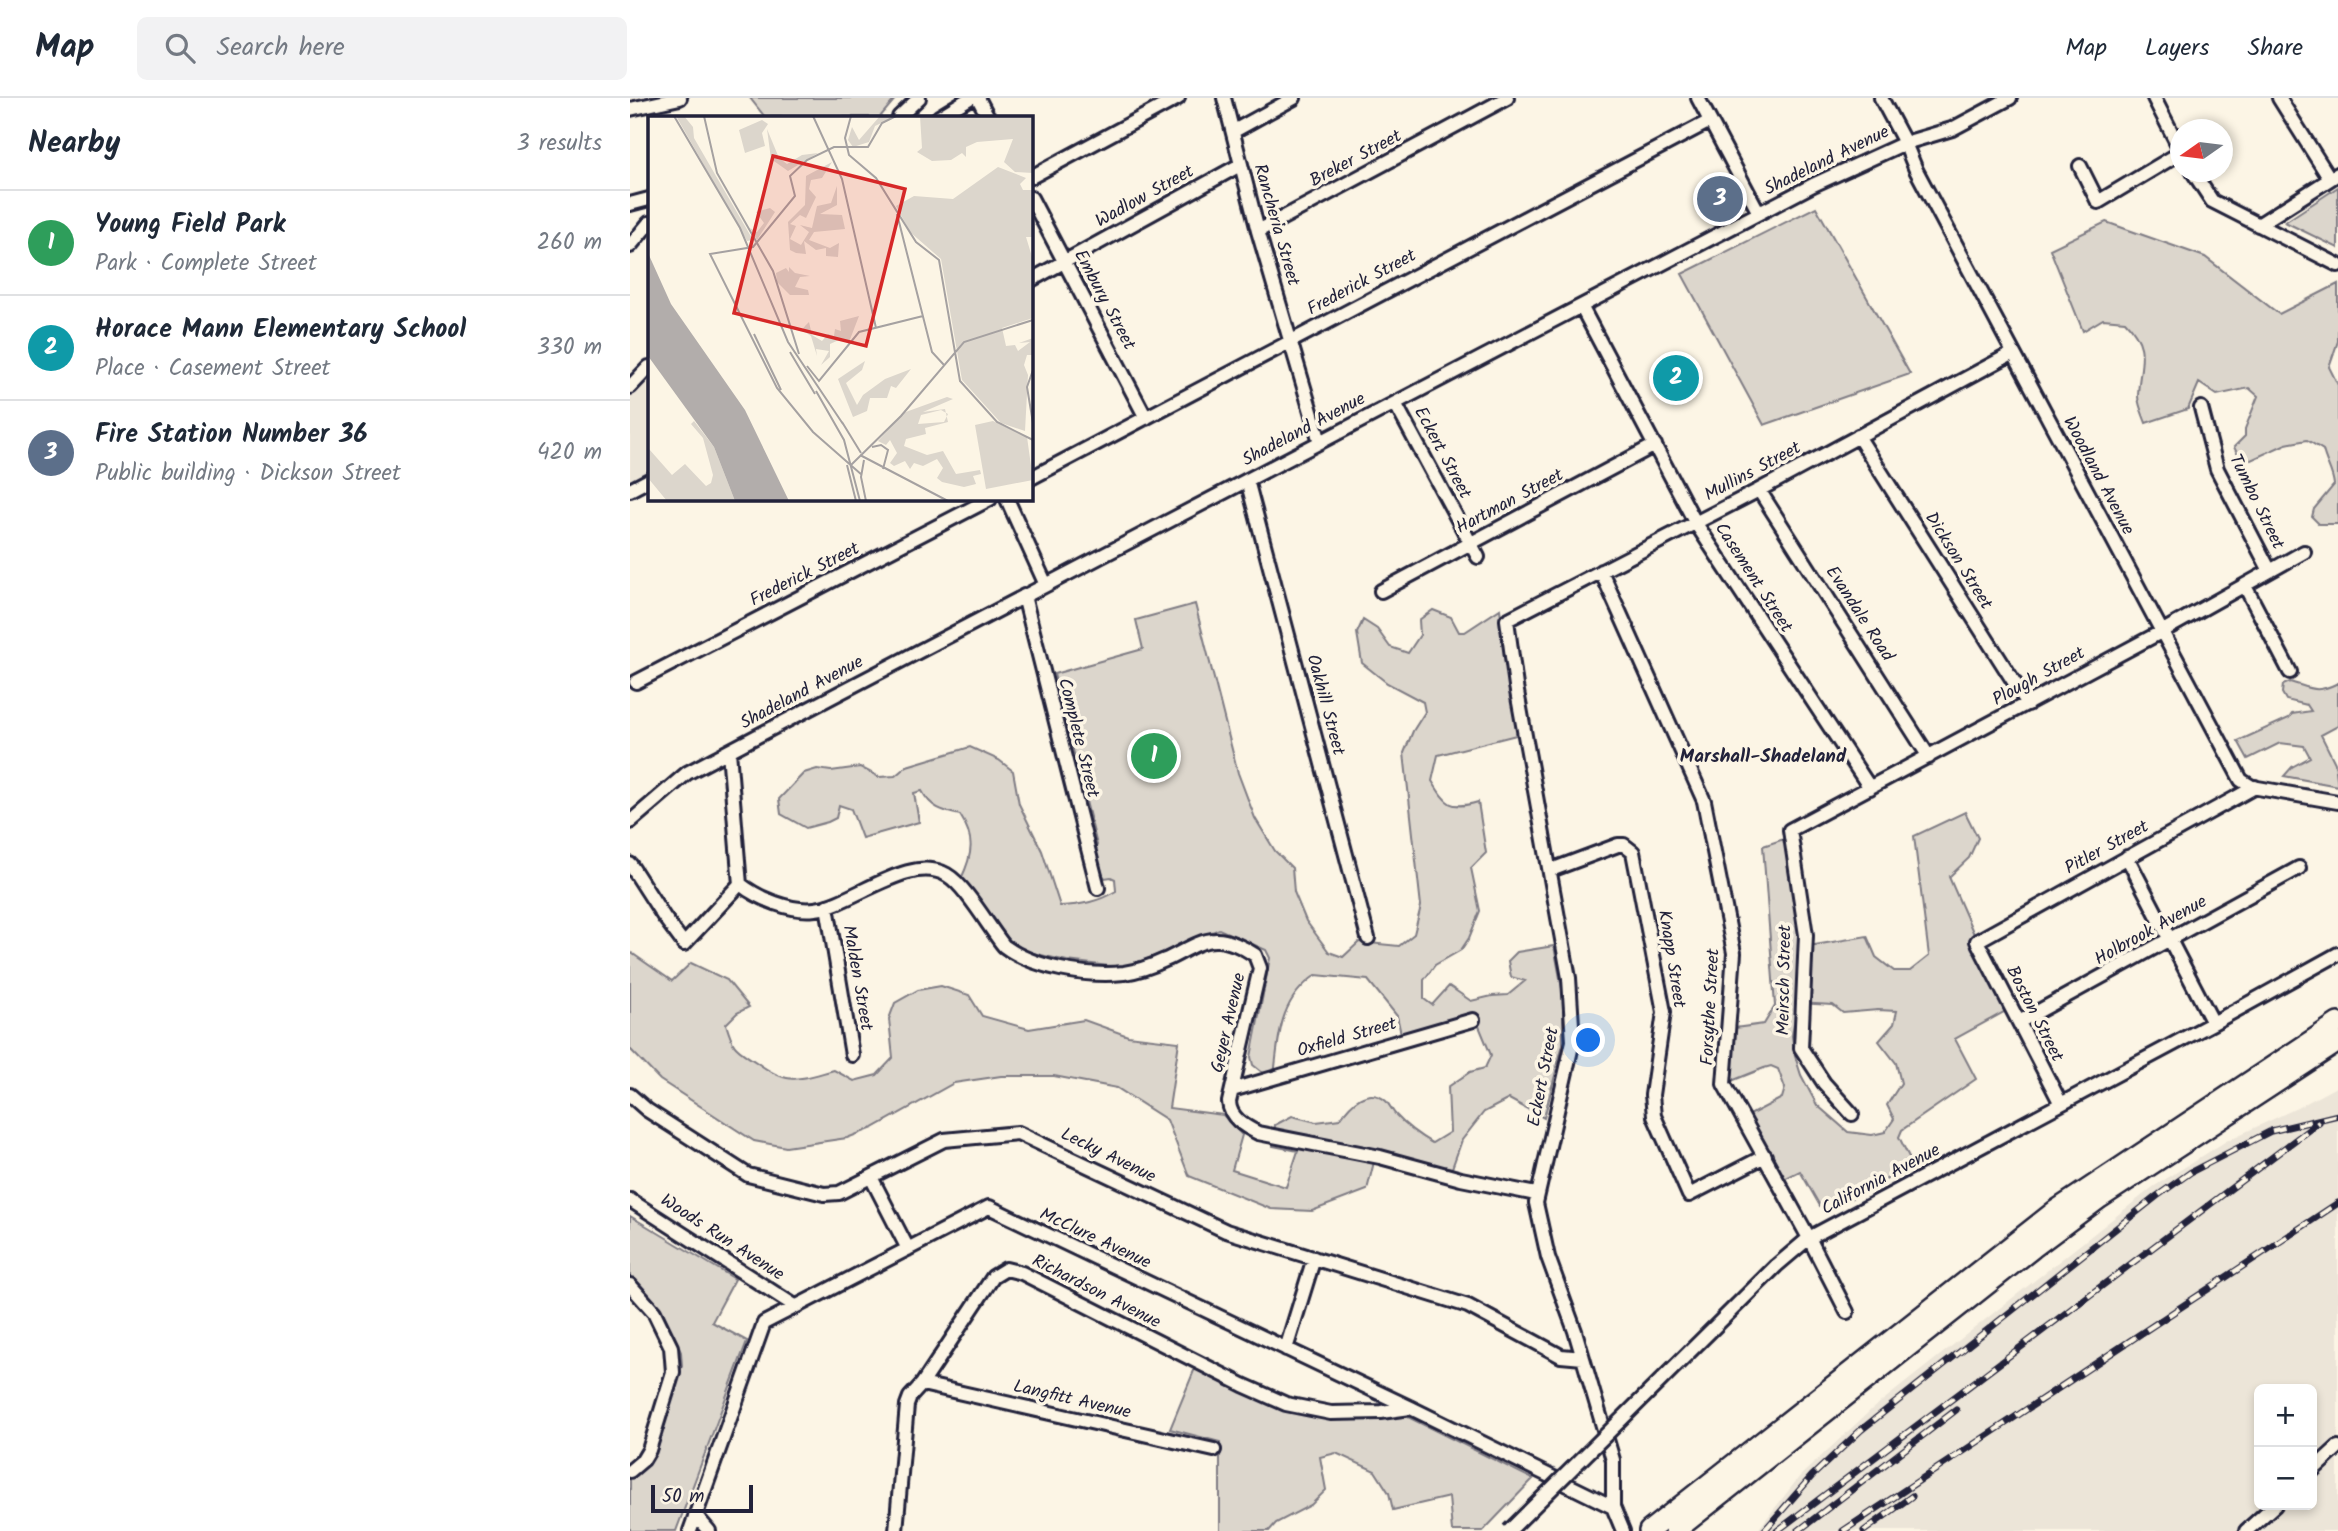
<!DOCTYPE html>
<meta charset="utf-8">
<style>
:root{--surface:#fff;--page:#f2f2f3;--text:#1f2937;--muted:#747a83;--line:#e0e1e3;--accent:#0f766e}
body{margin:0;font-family:Kalam,sans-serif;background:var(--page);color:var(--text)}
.controls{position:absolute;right:21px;bottom:21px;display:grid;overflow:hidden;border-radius:10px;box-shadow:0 4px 10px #0003}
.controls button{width:63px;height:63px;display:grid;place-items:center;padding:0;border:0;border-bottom:2px solid var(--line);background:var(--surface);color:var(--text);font:35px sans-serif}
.compass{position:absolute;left:1540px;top:21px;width:63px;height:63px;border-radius:50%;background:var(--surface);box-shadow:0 4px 10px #0003;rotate:256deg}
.scale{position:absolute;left:21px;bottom:18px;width:102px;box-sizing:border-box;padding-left:7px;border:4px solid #22223b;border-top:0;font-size:19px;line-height:24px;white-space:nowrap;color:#22223b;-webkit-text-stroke:5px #fcf5e5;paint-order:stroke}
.you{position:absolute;left:959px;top:943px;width:24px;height:24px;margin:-18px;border:5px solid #fff;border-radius:50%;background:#1a73e8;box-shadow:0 0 0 10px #1a73e833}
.badge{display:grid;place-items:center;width:46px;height:46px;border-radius:50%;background:var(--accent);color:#fff;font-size:23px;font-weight:700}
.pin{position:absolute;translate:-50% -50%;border:4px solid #fff;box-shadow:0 2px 7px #0006}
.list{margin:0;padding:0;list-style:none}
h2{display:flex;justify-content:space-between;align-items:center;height:91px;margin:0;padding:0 28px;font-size:30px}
h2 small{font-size:23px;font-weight:400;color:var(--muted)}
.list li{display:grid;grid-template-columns:46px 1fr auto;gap:21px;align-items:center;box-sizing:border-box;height:105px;padding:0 28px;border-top:2px solid var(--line)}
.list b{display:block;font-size:26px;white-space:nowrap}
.list p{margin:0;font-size:23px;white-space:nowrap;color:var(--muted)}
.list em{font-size:23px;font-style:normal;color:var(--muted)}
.icon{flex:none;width:38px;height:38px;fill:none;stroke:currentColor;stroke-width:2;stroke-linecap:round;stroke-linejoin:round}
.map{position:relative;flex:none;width:1708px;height:1433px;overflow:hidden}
header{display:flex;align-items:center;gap:42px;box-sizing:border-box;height:98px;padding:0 35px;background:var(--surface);border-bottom:2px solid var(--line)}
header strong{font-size:33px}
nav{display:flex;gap:38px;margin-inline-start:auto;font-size:24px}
.search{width:490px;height:63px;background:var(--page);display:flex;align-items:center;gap:18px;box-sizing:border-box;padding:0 24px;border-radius:10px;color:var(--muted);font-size:26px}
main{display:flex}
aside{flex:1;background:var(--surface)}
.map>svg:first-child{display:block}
.built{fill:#ece5d8;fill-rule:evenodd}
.green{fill:#dcd6cc;stroke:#7f7c84;stroke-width:2;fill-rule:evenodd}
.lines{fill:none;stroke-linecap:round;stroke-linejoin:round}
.minor-casing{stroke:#22223b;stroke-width:18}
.highway-casing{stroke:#22223b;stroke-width:24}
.minor{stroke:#fcf5e5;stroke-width:12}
.highway{stroke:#fcf5e5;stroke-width:19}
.rail-casing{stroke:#22223b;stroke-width:7}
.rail{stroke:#fcf5e5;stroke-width:4.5;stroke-dasharray:13;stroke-linecap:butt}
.minor-bridge-casing{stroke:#22223b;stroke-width:18;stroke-linecap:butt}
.minor-bridge{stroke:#fcf5e5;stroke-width:12}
.labels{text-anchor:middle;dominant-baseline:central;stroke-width:7;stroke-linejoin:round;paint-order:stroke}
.street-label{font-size:18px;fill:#22223b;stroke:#fcf5e5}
.neighbourhood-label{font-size:19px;font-weight:bold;fill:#22223b;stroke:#fcf5e5}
.inset-road{fill:none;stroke:#a5a1a1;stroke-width:2}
.view{fill:#d62828;fill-opacity:0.15;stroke:#d62828;stroke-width:3.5}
.inset-edge{fill:none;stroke:#22223b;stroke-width:3.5}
</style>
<header>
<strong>Map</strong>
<div class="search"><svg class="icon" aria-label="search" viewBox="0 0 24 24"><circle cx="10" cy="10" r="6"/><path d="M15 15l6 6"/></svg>Search here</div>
<nav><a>Map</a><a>Layers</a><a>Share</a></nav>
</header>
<main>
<aside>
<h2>Nearby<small>3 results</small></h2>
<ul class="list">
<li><span class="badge" style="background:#2e9e5b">1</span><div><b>Young Field Park</b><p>Park · Complete Street</p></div><em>260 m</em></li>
<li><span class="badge" style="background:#0f9aa8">2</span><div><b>Horace Mann Elementary School</b><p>Place · Casement Street</p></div><em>330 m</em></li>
<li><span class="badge" style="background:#5c6f8a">3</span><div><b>Fire Station Number 36</b><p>Public building · Dickson Street</p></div><em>420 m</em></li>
</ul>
</aside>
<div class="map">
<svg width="1708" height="1433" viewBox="0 0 1708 1433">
<rect width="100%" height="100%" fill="#fcf5e5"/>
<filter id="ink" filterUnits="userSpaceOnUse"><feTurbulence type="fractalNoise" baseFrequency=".0143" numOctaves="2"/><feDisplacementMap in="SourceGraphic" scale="14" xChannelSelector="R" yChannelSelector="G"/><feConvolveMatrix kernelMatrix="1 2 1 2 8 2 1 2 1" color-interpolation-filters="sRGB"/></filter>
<g filter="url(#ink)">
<path class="built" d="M 19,269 L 19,382 L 0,392 L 0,289 Z
M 1708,988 L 1708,1433 L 1127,1433 L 1170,1378 L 1242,1311 L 1523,1089 L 1598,1042 L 1667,1010 ZM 1629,1291 L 1682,1291 L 1682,1407 L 1629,1407 Z"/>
<path class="green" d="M 120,0 L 266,0 L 250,19 L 135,19 Z
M 1708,89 L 1708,150 L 1655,124 Z
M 1186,109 L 1280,276 L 1134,327 L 1052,176 Z
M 1476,124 L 1575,159 L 1649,216 L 1708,186 L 1708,243 L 1699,269 L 1708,287 L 1708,426 L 1689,426 L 1682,419 L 1684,411 L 1704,387 C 1703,374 1696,365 1693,352 L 1677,342 L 1656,346 L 1621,362 L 1609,359 L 1604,349 L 1615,338 L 1615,331 L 1628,298 L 1619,290 L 1587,297 L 1569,285 L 1558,311 L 1516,325 C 1513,317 1508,306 1508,298 C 1509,265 1522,251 1495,223 L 1473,221 L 1453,233 L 1420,151 Z
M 565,506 L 608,675 L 625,720 L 645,753 L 662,770 L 664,794 L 676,823 L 699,854 L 713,859 L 729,844 L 769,848 L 784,836 L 791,808 L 774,655 L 783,633 L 795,614 L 793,604 L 757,585 L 732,565 L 727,535 L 733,522 L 747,531 L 760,549 L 778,555 L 790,537 L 789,522 L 803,512 L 821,519 L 829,534 L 835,534 L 870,511 L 882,599 L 890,636 L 808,657 L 802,683 C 817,707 820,712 848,704 L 856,755 L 841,770 L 850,813 L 839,840 L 831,852 L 805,867 L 794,882 L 794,901 L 802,907 L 819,888 L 841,903 L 862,898 L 878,897 L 895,883 L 881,879 L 878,863 L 887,854 L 924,848 L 933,896 L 933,946 L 914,1020 L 879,1001 L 854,1014 L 832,1042 L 822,1070 L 746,1056 L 737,1092 L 682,1113 L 641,1111 L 559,1078 L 537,1022 L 487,990 L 424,978 L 371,978 L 324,985 L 243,1030 L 217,1040 L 156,1049 L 124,1043 L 30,982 L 0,951 L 0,854 L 42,883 L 61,865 L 97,882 L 119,909 L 107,915 L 96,926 C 104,952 104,949 126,964 C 159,988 167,982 204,972 L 224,983 L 247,977 L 263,960 L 259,921 L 265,905 L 288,892 L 311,888 L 339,897 L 352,918 L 399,931 L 454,922 L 498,938 L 549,944 L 539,1010 L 593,1017 L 612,1037 L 602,1072 L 656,1089 L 668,1053 L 643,1048 L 645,1027 L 662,1018 L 686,1024 L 710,1021 C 720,1006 738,987 756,1003 C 760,1007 762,1013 766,1017 C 777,1029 788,1037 802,1045 L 820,1034 L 818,989 L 840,974 L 855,970 L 861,957 L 844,916 L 771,936 L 767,918 L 738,882 L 686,877 C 649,902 649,937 644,978 L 638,979 L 623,967 L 621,959 L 640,860 L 636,852 L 589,831 L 496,870 L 437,863 L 398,854 L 382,845 L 331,781 C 343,756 345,740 330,717 C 312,713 301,710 292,693 L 284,695 L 289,724 L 232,740 L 221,711 L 209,707 L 206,720 L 198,724 L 176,730 L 151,716 L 149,701 L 174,675 L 187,671 L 201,673 L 230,669 L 249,679 L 265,678 L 277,668 L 340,649 L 369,662 L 383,673 L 389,706 L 412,753 L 430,808 C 451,807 468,804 486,793 L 485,781 L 481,779 L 475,780 L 467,768 L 463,754 L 467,747 L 424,576 L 513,551 L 506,522 Z
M 1660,584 C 1681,590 1686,596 1708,585 L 1708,628 L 1691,637 L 1705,665 L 1708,688 L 1654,678 L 1662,669 L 1680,659 L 1674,648 L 1650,645 L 1618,661 L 1608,643 L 1659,620 L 1662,616 L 1681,613 L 1677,607 L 1656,602 L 1652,595 L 1653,587 Z
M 1335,714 L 1348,740 L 1339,760 L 1319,779 L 1347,843 L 1381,910 L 1325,941 L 1346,981 L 1272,1032 L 1269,1039 L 1283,1067 L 1207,1108 L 1203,1101 L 1190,1108 L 1170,1073 L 1148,1084 L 1114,1020 L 1152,1000 L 1155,990 L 1148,971 L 1141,968 L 1134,970 L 1094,986 L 1098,931 L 1134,926 L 1145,908 L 1133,748 L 1154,741 L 1173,849 L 1237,838 L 1246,859 L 1264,873 L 1280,873 L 1299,858 L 1284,738 ZM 1167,905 L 1203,907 L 1213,915 L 1248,912 L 1267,913 L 1264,926 L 1249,943 L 1266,965 L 1271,985 L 1257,1007 L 1264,1021 L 1255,1034 L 1242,1037 L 1218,1034 L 1187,1007 L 1171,977 L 1165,958 L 1162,938 Z
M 0,1118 L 105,1181 L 82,1224 L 117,1243 L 46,1433 L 0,1433 L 0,1379 L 30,1324 L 52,1268 L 51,1254 L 32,1213 L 14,1192 L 0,1181 Z
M 565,1270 L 670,1316 L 704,1321 L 772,1316 L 903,1381 L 853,1433 L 822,1433 L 819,1399 L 763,1412 L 759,1395 L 745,1373 L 706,1355 L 690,1359 L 696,1392 L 681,1407 L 646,1425 L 639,1433 L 590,1433 L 590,1344 L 540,1331 Z"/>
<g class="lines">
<defs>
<path id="minor" d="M 348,0 L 358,19
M 594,0 L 628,133 L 690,344
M 1068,0 L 1129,115
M 1251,0 L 1275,45 L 1286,72 L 1611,682 L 1622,689 L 1708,704
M 1524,0 L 1550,51
M 1649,0 L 1700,81
M 0,11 L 50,0
M 269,19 L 289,0
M 309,19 L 340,0
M 604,33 L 664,0
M 1450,68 L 1468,104 L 1550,55
M 1563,74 L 1582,103 L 1708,167
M 401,79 L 548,0
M 401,100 L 516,320
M 0,106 L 19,101
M 1628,127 L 1708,76
M 628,133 L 877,0
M 0,148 L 19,125
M 401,182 L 610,67
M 951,208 L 1065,424 L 1240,690
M 0,289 L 19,269
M 765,305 L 848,459
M 1571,310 L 1587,371 L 1640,473
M 1228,338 L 1398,606
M 401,380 L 1080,23
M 617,382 L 738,840
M 0,392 L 19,382
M 1129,392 L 1299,659
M 377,401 L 416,487
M 971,473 L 1074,703 L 1104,855 L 1094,986 L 1179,1140 L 1217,1214
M 1615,488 L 1660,574
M 751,493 L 1025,347
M 394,498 L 468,790
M 6,584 L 360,401
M 99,653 L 109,775 L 110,786 C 129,801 161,814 185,811 C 223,806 280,755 317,777 C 335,787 360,831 374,848 C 403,870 458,879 494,875 C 508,873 522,868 535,862 C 550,856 568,842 585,842 C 597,841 615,850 625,857 L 630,870 L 599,1004 C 600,1020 614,1028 628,1035 L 750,1059 L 831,1081 L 906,1096
M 0,724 L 57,675 L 211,594 L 1183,87 L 1275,45 L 1322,31 L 1380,0
M 1497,759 L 1583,925
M 0,766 L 34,819 L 54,846 L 110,786
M 921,772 L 988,747 L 994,747 L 1003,754 L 1034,914 L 1022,997 L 1024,1018 L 1059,1097 L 1135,1058
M 197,808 L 222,957
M 1389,924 L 1669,770
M 602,992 L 843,922
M 0,997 L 17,1012 L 118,1077 L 194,1096 L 209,1095 L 314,1042 L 388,1035 L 596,1133 L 838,1208 L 931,1258 L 953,1260
M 1431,1006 L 1347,843 L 1625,689
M 1222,1016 L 1194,985 L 1171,950 L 1176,837 L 1160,732 L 1531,534 L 1674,454
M 241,1079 L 278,1151
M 0,1102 L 165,1208
M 1146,1168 L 1179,1140 L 1583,925 L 1708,856
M 0,1187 L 24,1214 L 41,1249 L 42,1261 L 43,1274 L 19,1352 L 13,1362 L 0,1373
M 656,1251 L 684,1160
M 292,1286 L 584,1352
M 1682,1373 L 1708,1349
M 67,1419 L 79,1433
M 60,1433 L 134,1225 L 359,1109 L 781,1310 L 983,1409
M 266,1433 L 277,1307 L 280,1299 L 292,1286 L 363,1179 L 376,1171 L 392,1175 L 613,1287 L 656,1306 L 701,1315 L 751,1314 L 780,1310
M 993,1433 L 983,1409 L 983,1362 L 945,1233 L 918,1159 L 906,1105 L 943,943 L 939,880 L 886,588 L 877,522 L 1129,392 L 1383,255
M 1616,1433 L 1645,1407"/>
<path id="highway" d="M 1019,1433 L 1425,1113 L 1708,925
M 1045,1433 L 1403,1150 L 1470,1100 L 1708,944"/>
</defs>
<use href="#minor" class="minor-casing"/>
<use href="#highway" class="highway-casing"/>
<use href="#minor" class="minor"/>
<use href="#highway" class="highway"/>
<defs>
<path id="rail" d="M 1134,1433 L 1182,1378 L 1231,1332 L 1527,1098 L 1561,1074 L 1641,1033 L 1708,1017
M 1147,1433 L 1689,1024
M 1168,1433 L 1326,1312
M 1213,1433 L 1708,1105
M 1234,1433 L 1282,1398"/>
</defs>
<use href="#rail" class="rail-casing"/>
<use href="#rail" class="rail"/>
<defs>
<path id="minor-bridge" d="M 879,1433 L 1146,1168"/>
</defs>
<use href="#minor-bridge" class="minor-bridge-casing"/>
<use href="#minor-bridge" class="minor-bridge"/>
</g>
</g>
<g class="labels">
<g class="street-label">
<text transform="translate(726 61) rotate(-28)">Breker Street</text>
<text transform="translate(1197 63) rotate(-26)">Shadeland Avenue</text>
<text transform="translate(515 99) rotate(-29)">Wadlow Street</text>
<text transform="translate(646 127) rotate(74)">Rancheria Street</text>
<text transform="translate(732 185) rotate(-28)">Frederick Street</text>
<text transform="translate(474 202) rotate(62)">Embury Street</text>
<text transform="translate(674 332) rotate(-28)">Shadeland Avenue</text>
<text transform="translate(812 355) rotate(62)">Eckert Street</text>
<text transform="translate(1123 374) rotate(-28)">Mullins Street</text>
<text transform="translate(1468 378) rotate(62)">Woodland Avenue</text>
<text transform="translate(880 404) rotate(-28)">Hartman Street</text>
<text transform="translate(1626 404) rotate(64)">Tumbo Street</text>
<text transform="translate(1328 463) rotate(58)">Dickson Street</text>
<text transform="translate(175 477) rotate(-27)">Frederick Street</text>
<text transform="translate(1123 480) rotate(57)">Casement Street</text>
<text transform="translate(1229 516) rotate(57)">Evandale Road</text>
<text transform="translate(1409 579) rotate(-29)">Plough Street</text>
<text transform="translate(172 595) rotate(-28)">Shadeland Avenue</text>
<text transform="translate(695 607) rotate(75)">Oakhill Street</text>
<text transform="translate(448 640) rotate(76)">Complete Street</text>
<text transform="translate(1477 750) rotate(-29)">Pitler Street</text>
<text transform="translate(1521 833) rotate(-29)">Holbrook Avenue</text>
<text transform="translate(1041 861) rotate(81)">Knapp Street</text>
<text transform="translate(227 880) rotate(80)">Malden Street</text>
<text transform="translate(1155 882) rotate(-89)">Meirsch Street</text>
<text transform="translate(1081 909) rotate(-87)">Forsythe Street</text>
<text transform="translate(1404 916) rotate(63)">Boston Street</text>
<text transform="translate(599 925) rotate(-77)">Geyer Avenue</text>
<text transform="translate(717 940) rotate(-16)">Oxfield Street</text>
<text transform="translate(914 979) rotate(-79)">Eckert Street</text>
<text transform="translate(478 1058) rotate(26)">Lecky Avenue</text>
<text transform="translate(1251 1082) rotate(-28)">California Avenue</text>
<text transform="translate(92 1140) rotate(33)">Woods Run Avenue</text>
<text transform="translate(465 1141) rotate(25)">McClure Avenue</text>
<text transform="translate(466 1194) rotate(27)">Richardson Avenue</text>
<text transform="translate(442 1302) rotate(13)">Langfitt Avenue</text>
</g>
<g class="neighbourhood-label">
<text x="1133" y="659">Marshall-Shadeland</text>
</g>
</g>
<g transform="translate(18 18)">
<rect width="385" height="385" fill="#fcf5e5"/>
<path d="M 28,0 L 36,0 L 45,11 L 46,22 L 105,124 L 99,125 ZM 232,0 L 248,0 L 227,10 L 221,26 L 205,31 L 200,24 L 204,11 L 211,24 ZM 272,0 L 385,0 L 385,57 L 367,56 L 356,46 L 365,23 L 329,26 L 318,31 L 318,41 L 314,37 L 303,44 L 284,45 L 269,36 L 274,32 ZM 114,4 L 120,8 L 114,17 L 117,30 L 97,37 L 91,14 ZM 119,13 L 131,42 L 139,48 L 154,39 L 170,37 L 140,55 L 123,43 ZM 184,46 L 174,62 L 163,64 L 161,73 L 168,81 L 158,102 L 152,99 L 142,108 L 148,110 L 142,123 L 153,129 L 161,116 L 152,109 L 164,112 L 169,90 L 183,87 L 189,70 L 189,89 L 172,98 L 194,99 L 197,113 L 166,116 L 161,124 L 182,132 L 191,127 L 190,141 L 178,140 L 178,132 L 168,134 L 156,125 L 158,138 L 148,137 L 142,134 L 140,106 L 157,89 L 158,60 ZM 350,51 L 378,62 L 372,68 L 375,74 L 385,74 L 385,121 L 378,121 L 385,144 L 385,202 L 354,212 L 358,230 L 367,229 L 370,235 L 382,226 L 371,227 L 385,222 L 385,239 L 379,239 L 376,249 L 380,259 L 377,315 L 353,307 L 314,264 L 293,143 L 262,116 L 248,90 L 266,80 L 305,83 ZM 122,92 L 127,96 L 109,124 L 102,112 L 109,116 L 116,107 L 108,96 ZM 141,151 L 147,157 L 162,160 L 152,161 L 147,171 L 160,174 L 161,179 L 142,179 L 129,166 L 128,157 L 138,152 L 141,156 ZM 211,200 L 201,226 L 193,223 L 182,228 L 182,241 L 173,249 L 181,235 L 168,233 L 169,240 L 163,220 L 154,214 L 157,210 L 161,206 L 164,219 L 174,225 L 180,218 L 186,220 L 187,213 L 193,215 L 192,205 ZM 217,245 L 214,254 L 198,267 L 209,289 L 215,279 L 237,263 L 263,253 L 248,272 L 243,270 L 239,282 L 222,282 L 219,295 L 205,301 L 190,263 ZM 299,281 L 305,283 L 275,296 L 297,293 L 300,306 L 277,312 L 278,318 L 258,323 L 256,330 L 279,339 L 295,335 L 308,358 L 332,354 L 333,358 L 325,360 L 328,368 L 316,371 L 294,366 L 289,362 L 295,352 L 289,343 L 275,350 L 266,347 L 262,353 L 257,345 L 246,350 L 242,347 L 249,337 L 242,324 L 238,329 L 230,325 L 255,297 ZM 293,294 L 300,298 L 296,306 L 270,308 L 273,299 ZM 46,305 L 66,331 L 87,385 L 19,385 L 0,362 L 1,333 L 24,359 L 37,348 L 58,370 L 63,367 L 65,359 L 55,322 L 43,308 ZM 345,305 L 379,321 L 385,364 L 338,373 L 327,309 Z" fill="#dcd6cc" fill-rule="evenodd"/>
<path d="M 0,137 L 23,188 L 97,294 L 141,385 L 87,385 L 66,331 L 0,240 Z" fill="#b2adab"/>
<path class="inset-road" d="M 26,0 L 92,112 L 140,226 L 195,308M 56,0 L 69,57 L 125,155 L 151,238M 165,0 L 194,63 L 228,212M 203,0 L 197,22 L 201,39 L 228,62 L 268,126 L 291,144 L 312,265 L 349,306 L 385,324M 249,98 L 284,236 L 296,249M 106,218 L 133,274M 142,236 L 167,278M 159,250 L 171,265 L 211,216 L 275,200M 385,254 L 379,271 L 385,307M 168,275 L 196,324 L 212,385M 194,306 L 213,337M 224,331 L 233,329 L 240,334 L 235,353M 212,339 L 300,385M 216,344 L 213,361 L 218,385M 199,349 L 208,385M 203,349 L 253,300 L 316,226 L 385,204M 214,359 L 165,316 L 129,272 L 62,138 L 105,131 L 147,80 L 142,60 L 159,44 L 186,31 L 220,31 L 234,7 L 248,0"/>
<path class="view" d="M 125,40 L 257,73 L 218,230 L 86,197 Z"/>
<rect width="385" height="385" class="inset-edge"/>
</g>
</svg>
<div class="controls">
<button>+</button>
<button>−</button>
</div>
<svg class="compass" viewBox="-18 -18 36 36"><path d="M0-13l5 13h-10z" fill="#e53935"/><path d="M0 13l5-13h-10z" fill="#747a83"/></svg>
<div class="scale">50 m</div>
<div class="you"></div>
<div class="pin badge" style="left:524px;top:658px;background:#2e9e5b">1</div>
<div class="pin badge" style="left:1046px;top:280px;background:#0f9aa8">2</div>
<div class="pin badge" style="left:1090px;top:101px;background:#5c6f8a">3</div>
</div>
</main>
